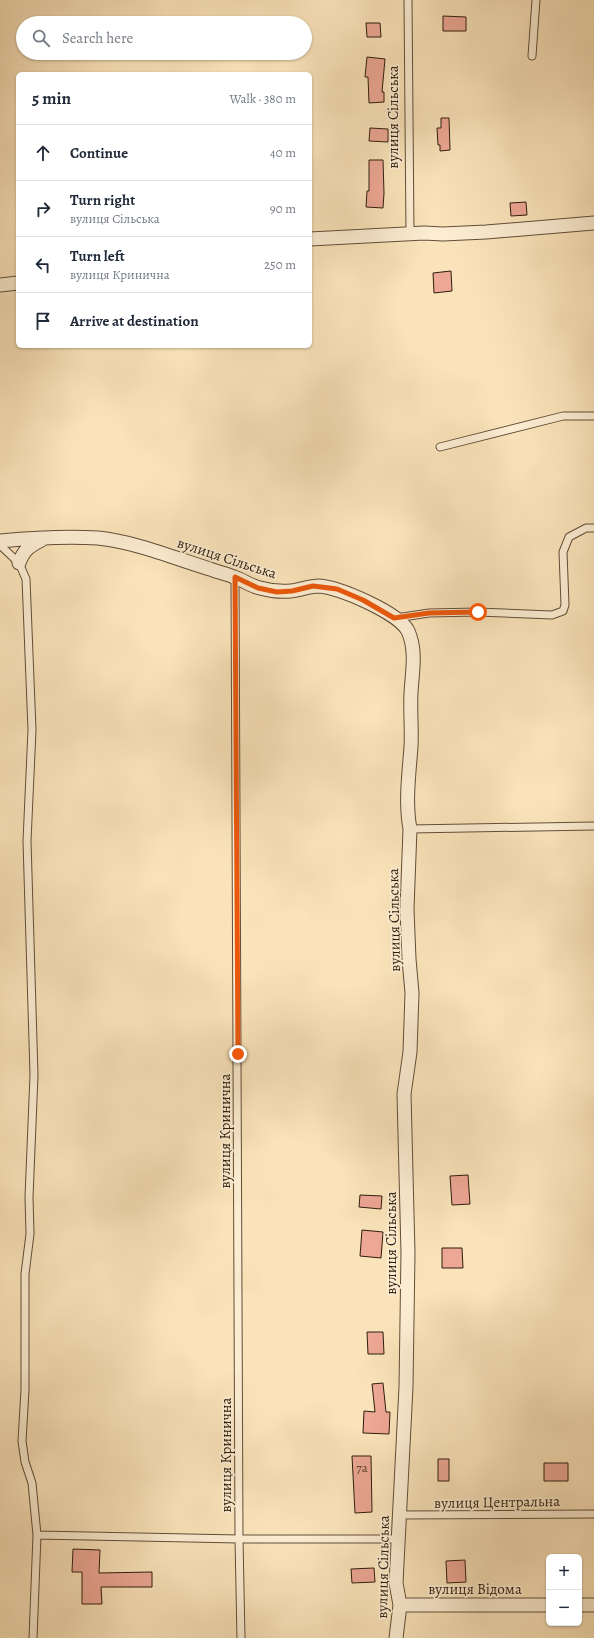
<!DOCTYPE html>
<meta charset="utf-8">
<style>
:root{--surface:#fff;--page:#f6f6f7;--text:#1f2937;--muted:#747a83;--line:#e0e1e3}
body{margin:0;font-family:Alegreya,serif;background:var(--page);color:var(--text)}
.controls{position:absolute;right:12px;bottom:12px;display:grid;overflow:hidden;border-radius:6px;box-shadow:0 1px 3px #0004}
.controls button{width:36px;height:36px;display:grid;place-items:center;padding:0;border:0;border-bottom:1px solid var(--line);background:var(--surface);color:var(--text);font:20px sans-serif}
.stop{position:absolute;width:12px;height:12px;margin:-9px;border:3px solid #ea580c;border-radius:50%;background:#fff}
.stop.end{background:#ea580c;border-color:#fff;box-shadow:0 1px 4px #0008}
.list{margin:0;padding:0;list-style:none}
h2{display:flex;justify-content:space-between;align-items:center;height:52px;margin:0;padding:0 16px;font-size:17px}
h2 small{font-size:13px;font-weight:400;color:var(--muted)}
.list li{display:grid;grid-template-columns:26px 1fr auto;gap:12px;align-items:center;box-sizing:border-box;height:56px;padding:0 16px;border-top:1px solid var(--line)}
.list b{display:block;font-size:15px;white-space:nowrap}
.list p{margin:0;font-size:13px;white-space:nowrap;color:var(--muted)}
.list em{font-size:13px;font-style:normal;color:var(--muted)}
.icon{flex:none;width:22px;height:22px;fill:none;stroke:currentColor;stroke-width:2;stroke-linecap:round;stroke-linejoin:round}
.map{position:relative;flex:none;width:594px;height:1638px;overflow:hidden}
.search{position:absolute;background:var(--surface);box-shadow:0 1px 3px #0004;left:16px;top:16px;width:296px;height:44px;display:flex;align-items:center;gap:10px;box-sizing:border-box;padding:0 14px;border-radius:22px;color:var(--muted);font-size:15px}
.panel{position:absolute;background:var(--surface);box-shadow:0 1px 3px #0004;left:16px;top:72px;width:296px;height:276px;border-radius:6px}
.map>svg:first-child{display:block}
.building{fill:#eda795;stroke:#2e1d0c}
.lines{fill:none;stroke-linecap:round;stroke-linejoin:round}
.lane-casing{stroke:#614e38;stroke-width:9}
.street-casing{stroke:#614e38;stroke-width:15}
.lane{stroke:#fcedd2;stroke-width:7}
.street{stroke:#fcedd2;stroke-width:13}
.route{stroke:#ea580c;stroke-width:5}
.labels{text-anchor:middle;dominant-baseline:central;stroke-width:3.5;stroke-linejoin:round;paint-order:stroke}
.number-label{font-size:13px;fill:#5e402e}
.street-label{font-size:15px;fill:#2e1d0c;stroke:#fcedd2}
</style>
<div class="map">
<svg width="594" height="1638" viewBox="0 0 594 1638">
<rect width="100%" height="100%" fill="#fae3ba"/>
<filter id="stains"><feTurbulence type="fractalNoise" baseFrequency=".005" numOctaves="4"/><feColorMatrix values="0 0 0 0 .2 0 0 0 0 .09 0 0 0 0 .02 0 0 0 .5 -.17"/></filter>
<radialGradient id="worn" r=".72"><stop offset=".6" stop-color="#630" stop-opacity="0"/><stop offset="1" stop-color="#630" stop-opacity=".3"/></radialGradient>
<path class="building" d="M 443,16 L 466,17 L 466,31 L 443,31 Z
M 366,23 L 380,23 L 381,37 L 367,37 Z
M 367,57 L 385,59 L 382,92 L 384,92 L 384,102 L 369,103 L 368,77 L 365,77 Z
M 441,118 L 449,118 L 450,150 L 440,151 L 440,145 L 438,145 L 437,128 L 441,128 Z
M 370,128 L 388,129 L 388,142 L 369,141 Z
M 369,160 L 383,160 L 384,193 L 383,208 L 366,207 L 367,191 L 369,191 Z
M 526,202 L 527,215 L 511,216 L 510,203 Z
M 451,271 L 452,291 L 434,293 L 433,273 Z
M 468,1175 L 470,1204 L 452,1205 L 450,1176 Z
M 360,1195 L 382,1196 L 381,1209 L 359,1207 Z
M 362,1230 L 383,1232 L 381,1258 L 360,1256 Z
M 442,1248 L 462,1248 L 463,1268 L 442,1268 Z
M 367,1332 L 383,1332 L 384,1354 L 368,1354 Z
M 383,1383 L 386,1412 L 390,1412 L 389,1434 L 363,1433 L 364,1411 L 375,1412 L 372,1384 Z
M 352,1456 L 371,1456 L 372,1512 L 355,1513 Z
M 438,1459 L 449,1459 L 449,1481 L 438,1481 Z
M 544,1463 L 568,1463 L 568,1481 L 544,1481 Z
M 73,1549 L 100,1550 L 99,1573 L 152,1572 L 152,1587 L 101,1587 L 102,1604 L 82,1604 L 82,1572 L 72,1572 Z
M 465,1560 L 466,1582 L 447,1583 L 446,1561 Z
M 374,1568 L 375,1582 L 352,1583 L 351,1569 Z"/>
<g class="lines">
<defs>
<path id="lane" d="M 408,0 L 410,234
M 532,56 L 536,0
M 440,447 L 563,416 L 594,416
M 0,545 L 19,563 L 26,579 L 32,730 L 27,841 L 34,1075 L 29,1197 L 30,1234 L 25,1274 L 25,1390 L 22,1441 L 25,1462 L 32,1483 L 37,1535 L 33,1638
M 235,577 L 239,1539 L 241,1638
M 396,618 L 429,613 L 478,612 L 552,615 L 563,611 L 565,605 L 563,552 L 569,537 L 586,528 L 594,528
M 410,829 L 594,826
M 399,1515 L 594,1514
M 37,1535 L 239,1539 L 398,1539"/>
<path id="street" d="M 310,239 L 424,233 L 443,234 L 486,232 L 594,223
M 0,285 L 18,283
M 0,541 C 32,538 66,536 98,538 C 136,542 174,558 210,569 C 218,572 227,574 234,577 C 243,580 251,586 260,588 C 271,591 281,592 291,591 C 301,590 309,586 319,586 C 339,587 399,613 408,631 C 417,651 412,673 411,693 C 410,711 412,729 411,747 C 409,774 405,802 410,829 L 407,909 L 409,959 L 412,993 L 410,1052 L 404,1094 L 408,1253 L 406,1387 L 396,1583 L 400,1605 L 396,1638
M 19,563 C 24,549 30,546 43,539
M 400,1605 L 549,1605
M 579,1605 L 594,1605"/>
</defs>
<use href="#lane" class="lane-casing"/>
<use href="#street" class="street-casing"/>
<use href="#lane" class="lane"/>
<use href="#street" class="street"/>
</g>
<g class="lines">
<path class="route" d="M 238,1054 L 235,577 L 258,588 L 277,592 L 292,591 L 313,586 L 337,589 L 363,600 L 394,618 L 429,613 L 478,612"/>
</g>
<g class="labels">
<g class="number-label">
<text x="362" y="1467">7а</text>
</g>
<g class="street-label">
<text transform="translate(393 117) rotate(-90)">вулиця Сільська</text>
<text transform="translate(227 558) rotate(18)">вулиця Сільська</text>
<text transform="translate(394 920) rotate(-91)">вулиця Сільська</text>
<text transform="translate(225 1131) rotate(-90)">вулиця Кринична</text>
<text transform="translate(391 1243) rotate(-90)">вулиця Сільська</text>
<text transform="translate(226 1455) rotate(-90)">вулиця Кринична</text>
<text transform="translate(497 1502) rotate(-1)">вулиця Центральна</text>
<text transform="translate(383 1567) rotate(-89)">вулиця Сільська</text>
<text x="475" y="1589">вулиця Відома</text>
</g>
</g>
<rect width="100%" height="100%" filter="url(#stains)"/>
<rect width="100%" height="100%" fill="url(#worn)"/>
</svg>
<div class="controls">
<button>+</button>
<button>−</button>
</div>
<div class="stop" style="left:478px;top:612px"></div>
<div class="stop end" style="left:238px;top:1054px"></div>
<div class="search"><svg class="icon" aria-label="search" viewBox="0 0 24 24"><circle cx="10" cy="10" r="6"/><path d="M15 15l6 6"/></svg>Search here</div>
<section class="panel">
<h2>5 min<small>Walk · 380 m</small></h2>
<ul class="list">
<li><svg class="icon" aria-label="ahead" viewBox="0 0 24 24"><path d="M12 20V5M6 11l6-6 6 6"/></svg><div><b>Continue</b></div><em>40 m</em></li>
<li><svg class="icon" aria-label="right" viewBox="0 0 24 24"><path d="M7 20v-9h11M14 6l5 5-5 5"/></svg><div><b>Turn right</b><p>вулиця Сільська</p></div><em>90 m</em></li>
<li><svg class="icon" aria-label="left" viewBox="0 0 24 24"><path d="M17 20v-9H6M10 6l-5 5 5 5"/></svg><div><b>Turn left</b><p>вулиця Кринична</p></div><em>250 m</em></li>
<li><svg class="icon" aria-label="arrive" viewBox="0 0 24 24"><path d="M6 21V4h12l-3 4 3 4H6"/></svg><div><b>Arrive at destination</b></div></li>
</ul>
</section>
</div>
